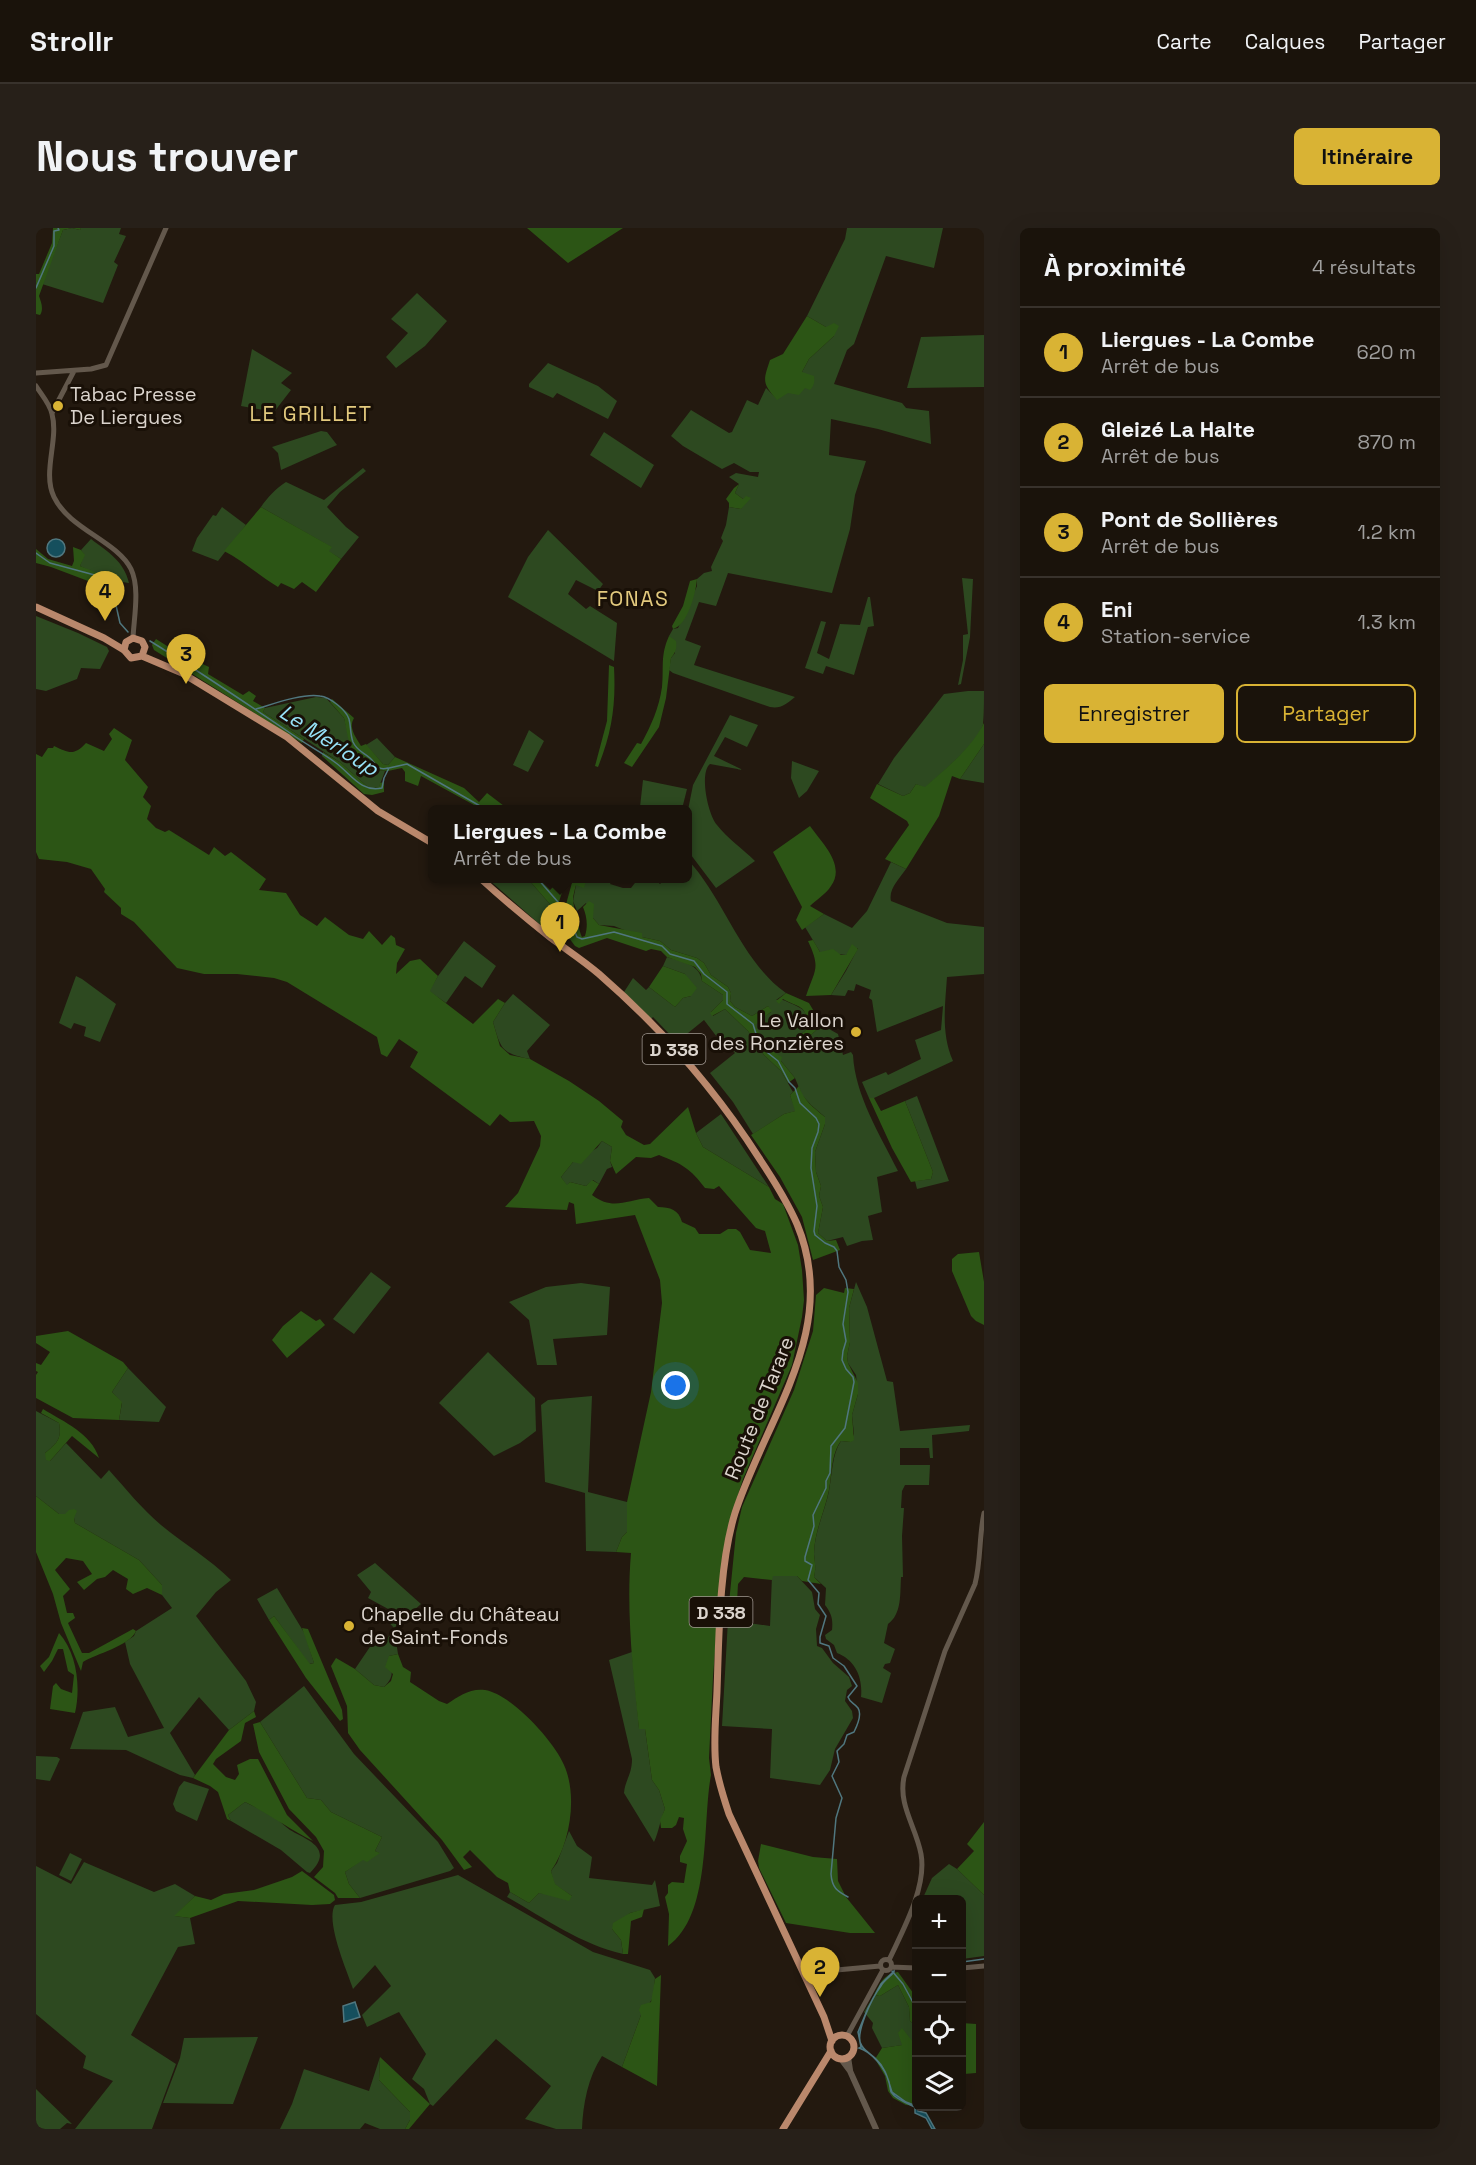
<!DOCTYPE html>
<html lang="fr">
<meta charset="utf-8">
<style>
:root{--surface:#1a130b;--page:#272019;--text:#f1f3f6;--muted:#9f9e9d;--line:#38322c;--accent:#d9b334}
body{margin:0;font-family:"Space Grotesk",sans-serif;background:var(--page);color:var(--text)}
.controls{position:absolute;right:18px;bottom:18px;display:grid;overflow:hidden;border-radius:9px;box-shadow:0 6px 24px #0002}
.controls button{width:54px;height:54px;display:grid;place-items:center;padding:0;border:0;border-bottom:2px solid var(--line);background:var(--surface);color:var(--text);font:30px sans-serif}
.you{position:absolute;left:640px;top:1158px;width:21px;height:21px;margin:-15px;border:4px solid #fff;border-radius:50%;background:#1a73e8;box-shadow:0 0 0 9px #1a73e833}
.badge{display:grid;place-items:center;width:39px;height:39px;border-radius:50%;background:var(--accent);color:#111;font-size:20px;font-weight:700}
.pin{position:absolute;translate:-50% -50px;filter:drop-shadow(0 2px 3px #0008)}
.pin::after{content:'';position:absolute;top:32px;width:21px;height:18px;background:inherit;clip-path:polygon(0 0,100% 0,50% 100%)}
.popup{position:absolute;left:392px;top:577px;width:264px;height:78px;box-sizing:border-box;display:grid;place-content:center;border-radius:9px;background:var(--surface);filter:drop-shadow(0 2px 4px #0005);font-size:20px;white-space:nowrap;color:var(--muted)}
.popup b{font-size:22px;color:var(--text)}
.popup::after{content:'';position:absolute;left:50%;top:100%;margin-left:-12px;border:12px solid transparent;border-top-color:var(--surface)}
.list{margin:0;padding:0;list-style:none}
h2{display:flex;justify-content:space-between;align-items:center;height:78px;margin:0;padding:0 24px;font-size:26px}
h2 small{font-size:20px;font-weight:400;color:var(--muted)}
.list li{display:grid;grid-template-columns:39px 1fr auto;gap:18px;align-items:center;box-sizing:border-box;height:90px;padding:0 24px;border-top:2px solid var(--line)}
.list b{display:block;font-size:22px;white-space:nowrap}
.list p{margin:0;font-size:20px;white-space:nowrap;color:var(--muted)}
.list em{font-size:20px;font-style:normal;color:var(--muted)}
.actions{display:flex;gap:12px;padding:18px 24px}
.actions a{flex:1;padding:14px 0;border:2px solid var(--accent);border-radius:9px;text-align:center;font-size:21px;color:var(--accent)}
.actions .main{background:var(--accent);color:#111}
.icon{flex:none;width:33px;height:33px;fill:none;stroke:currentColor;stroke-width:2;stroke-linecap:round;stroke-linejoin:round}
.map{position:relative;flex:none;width:948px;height:1901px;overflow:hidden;border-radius:9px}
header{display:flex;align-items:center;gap:36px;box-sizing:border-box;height:84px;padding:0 30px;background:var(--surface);border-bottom:2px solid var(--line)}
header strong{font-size:28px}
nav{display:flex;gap:33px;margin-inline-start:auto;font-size:21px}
.intro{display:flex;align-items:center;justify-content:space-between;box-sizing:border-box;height:144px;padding:0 36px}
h1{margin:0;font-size:42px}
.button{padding:15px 27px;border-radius:9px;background:var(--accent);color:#111;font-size:21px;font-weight:700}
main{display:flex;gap:36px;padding:0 36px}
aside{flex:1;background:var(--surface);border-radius:9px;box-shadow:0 6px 24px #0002}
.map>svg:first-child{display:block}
.green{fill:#2d4920}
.forest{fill:#2c5515;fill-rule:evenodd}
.water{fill:#154f5d;stroke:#50777f;stroke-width:1.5}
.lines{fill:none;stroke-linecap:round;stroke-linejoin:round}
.stream{stroke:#50777f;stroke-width:1.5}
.tertiary{stroke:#63584c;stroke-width:5}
.secondary{stroke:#63584c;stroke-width:6}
.primary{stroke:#ba886c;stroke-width:7}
.poi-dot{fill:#d9b334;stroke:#191007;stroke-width:2}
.labels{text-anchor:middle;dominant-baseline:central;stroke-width:6;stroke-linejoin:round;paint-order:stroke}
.shield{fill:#191007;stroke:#a19992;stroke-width:1.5}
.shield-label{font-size:18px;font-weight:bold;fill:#dbd4cd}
.poi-label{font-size:20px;fill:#dbd4cd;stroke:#191007;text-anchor:start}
.street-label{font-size:20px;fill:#dbd4cd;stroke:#191007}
.neighbourhood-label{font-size:21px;letter-spacing:1.5px;fill:#e3ca7e;stroke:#191007}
.water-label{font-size:21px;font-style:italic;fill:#97e2f8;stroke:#191007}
</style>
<header>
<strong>Strollr</strong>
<nav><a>Carte</a><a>Calques</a><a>Partager</a></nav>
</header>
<div class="intro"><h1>Nous trouver</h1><a class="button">Itinéraire</a></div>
<main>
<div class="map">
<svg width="948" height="1901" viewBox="0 0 948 1901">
<rect width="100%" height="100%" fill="#23190f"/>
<path class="green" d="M 36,0 L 44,2 L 45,0 L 85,0 L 83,6 L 90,8 L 78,34 L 82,37 L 67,75 L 6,56 L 27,2 Z
M 811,0 L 907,0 L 898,40 L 850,28 L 818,116 L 811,122 L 798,156 L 866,175 L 870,180 L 893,183 L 895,216 L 842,201 L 795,191 L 793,227 L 830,233 L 819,267 L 814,301 L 796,365 L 692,345 L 680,378 L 663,374 L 649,412 L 665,418 L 658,437 L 759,469 C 750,476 745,481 734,479 L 637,445 L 633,442 L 635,430 L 639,425 L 633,408 L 637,401 L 642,400 L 661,358 L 661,351 L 668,345 L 676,343 L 675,339 L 687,313 L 685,310 L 690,297 L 693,279 L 705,281 L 707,271 L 699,265 L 703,256 L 693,249 L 700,245 L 722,249 L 723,244 L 714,244 L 698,235 L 686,241 L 647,218 L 635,208 L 655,182 L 693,205 L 696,204 L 711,172 L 722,177 L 730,160 L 741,171 L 766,144 L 773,131 L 798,108 L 790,99 L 771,88 L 809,11 Z
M 381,65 L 411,93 L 389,118 L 360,140 L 350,129 L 372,105 L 355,91 Z
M 948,107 L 948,159 L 871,160 L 885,109 Z
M 216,121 L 256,145 L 245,155 L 255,162 L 238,184 L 205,178 Z
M 512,135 L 562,158 L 581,173 L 572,191 L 521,165 L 517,170 L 493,159 L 493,156 Z
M 285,203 L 291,204 L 301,217 L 245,242 L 242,225 L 236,219 Z
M 568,204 L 618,237 L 605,260 L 554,227 Z
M 327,240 L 330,243 L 304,264 L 291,279 L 310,299 L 323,309 L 305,331 L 292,323 L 295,319 L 225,279 C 231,270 240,260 250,254 L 288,272 Z
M 186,279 L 210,297 L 182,333 L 156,323 L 161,310 L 177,287 L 180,288 Z
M 512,302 L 567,356 L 562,363 L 540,352 L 532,366 L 550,381 L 554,378 L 581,395 L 578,433 L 472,369 L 492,329 Z
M 55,311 C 72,324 88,333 93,355 L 86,354 L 85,363 L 79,367 L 71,351 L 44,338 L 48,327 L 45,322 Z
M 926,350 L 937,351 L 934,409 L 925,456 L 922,457 L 927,432 L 927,407 L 932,406 Z
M 832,369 L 834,369 L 838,398 L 832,399 L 818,447 L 790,438 L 787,446 L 769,440 L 785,393 L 790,394 L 781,425 L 793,431 L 804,396 L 824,397 Z
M 0,388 L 42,405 L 71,419 L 73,423 L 64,441 L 45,440 L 41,451 L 10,463 L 0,461 Z
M 932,463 L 948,463 C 948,473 948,487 947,497 C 941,516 905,545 889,560 L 880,556 L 874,565 L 867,568 L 842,556 L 858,530 L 908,466 Z
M 280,469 L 290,470 L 308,490 L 316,521 L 340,542 L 349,543 L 343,559 L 334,561 L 305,535 L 227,484 L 229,480 Z
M 694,487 L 722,497 L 711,519 L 689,509 L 678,528 L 707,542 L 674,536 C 663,545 672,587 681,597 C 691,610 707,621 719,633 L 680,660 L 652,623 L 652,582 L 657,557 Z
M 493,502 L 508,513 L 492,544 L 477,537 Z
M 341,510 L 359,529 L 352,537 L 347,536 L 330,517 Z
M 948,516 L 948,555 L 924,551 Z
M 756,533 L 783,543 L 771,563 L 763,570 L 755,550 Z
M 607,552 L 651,561 L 646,581 L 604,579 Z
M 652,632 C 689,672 705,733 750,765 L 740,772 C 747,771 748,772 754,775 C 770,782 770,782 772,800 L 752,818 L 756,824 L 786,797 L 802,806 L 807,827 L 815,824 L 817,827 C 819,867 844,907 862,943 L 841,949 L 846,984 L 832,988 L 837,1012 L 826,1013 L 811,1018 L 807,1009 L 791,1013 L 782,1005 L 787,979 L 783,968 L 785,958 L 780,944 L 779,924 L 789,896 L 789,889 L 775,877 L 766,867 L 759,850 L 723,806 L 718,796 L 735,784 L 732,778 L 716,788 L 699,779 L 694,773 L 695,765 L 692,759 L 675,747 L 668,735 L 661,730 L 635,722 L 624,713 L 606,709 L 578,698 L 563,697 L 557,690 L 550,675 L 541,683 L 537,673 L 540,657 L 550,653 L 549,651 L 577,651 L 574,656 L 587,660 L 595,660 L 602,651 L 618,651 L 624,656 L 629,651 L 652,650 Z
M 855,634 L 870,641 C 864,650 852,661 855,673 L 911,695 L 948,699 L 948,746 L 911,749 C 909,778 905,806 917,833 L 838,870 L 833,870 L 826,854 L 850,844 L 852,847 L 885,831 L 879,812 L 905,802 L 907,778 L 841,804 L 836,772 L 833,770 L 835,762 L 820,756 L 818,763 L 812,762 L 809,768 L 795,767 L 810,743 L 822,720 L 810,727 L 784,724 L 769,699 L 788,686 L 816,700 L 831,683 Z
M 452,651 L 492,651 L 520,683 L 514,700 L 509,701 Z
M 428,713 L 460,738 L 446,760 L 429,748 L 410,775 L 393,763 L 402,748 Z
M 631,729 C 646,734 664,736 666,753 L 687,767 L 687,772 L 675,784 L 677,788 L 689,781 L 712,803 L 728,827 L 745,843 L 757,864 L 754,867 L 760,883 L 748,886 L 717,906 L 697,874 L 674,845 L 699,825 L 683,808 L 681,809 L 668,792 L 641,814 L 617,789 L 615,791 L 588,764 L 597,750 L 610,762 L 613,759 L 639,779 L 647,770 L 655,768 L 649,746 L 627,738 Z
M 40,748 L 46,751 L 80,776 L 64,814 L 48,808 L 50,799 L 38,795 L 35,801 L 23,795 Z
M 477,766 L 514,797 L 491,823 L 494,831 C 465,825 465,821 457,794 L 469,775 Z
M 881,868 L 913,953 L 881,961 L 879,953 L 895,951 L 897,944 L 869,873 Z
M 685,886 L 733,959 L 667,919 L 660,905 Z
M 566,913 L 576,919 L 574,933 L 576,939 L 571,941 L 563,956 L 557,952 L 550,958 L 534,954 L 531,958 L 525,949 L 537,934 L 561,920 Z
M 335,1044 L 355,1059 L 318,1106 L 297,1091 Z
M 820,1054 L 831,1079 L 851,1153 L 857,1154 L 864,1203 L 934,1197 L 933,1203 L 896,1207 L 897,1230 L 894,1230 L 893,1220 L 864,1220 L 864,1237 L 894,1237 L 893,1257 L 869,1257 L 866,1263 L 865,1280 L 868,1280 L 866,1308 L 867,1349 L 865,1349 C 864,1366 866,1386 852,1396 L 848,1415 L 859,1421 L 854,1435 L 849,1436 L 847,1440 L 855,1445 L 846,1475 L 825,1469 C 827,1449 819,1432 801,1425 L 798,1417 L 790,1411 L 789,1407 L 796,1402 C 797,1392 796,1386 789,1377 L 790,1360 L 778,1349 C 780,1341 779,1335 778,1326 C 778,1305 789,1283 793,1263 C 796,1247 796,1226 805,1213 L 815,1214 L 818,1206 L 816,1187 L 822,1166 L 820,1147 L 812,1135 L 811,1128 L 814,1114 L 813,1080 Z
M 545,1055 L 574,1059 L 571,1107 L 517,1111 L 521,1137 L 501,1137 L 493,1092 L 473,1074 L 510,1059 Z
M 452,1124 L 499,1170 L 500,1203 L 484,1215 L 458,1228 L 403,1175 Z
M 92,1140 L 130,1179 L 123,1194 L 83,1192 L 86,1175 L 76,1164 Z
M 556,1168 L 552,1264 L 591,1274 L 591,1304 L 586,1309 L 580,1324 L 550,1323 L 549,1265 L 509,1254 L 505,1177 L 512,1172 Z
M 0,1183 L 23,1195 C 26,1211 21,1215 9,1225 L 14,1233 L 30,1215 L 65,1251 L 73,1242 C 90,1261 106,1281 125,1297 C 148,1316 174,1331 195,1352 L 180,1364 L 160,1388 L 210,1453 L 220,1474 L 218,1483 L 193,1502 L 163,1469 L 134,1505 L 159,1547 L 157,1550 L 144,1547 L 90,1522 L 34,1521 L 47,1484 L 79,1479 L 92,1509 L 128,1500 L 94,1436 L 89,1414 L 98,1408 L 100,1403 L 136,1380 L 126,1367 L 126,1357 L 103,1332 L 39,1295 L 38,1290 L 23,1286 L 0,1268 Z
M 339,1335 L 385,1376 L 358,1400 L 362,1426 L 353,1428 C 356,1441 359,1449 348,1459 L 338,1457 L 319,1441 L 340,1410 L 350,1413 L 358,1400 L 349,1390 L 354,1382 L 332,1370 L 335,1364 L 321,1347 Z
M 736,1348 L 761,1348 L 776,1364 L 779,1381 L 784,1387 L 780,1401 L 781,1418 L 786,1420 L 797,1435 L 813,1449 L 816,1458 L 811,1462 L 809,1473 L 816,1483 L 817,1490 L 799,1521 L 794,1542 L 784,1557 L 734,1550 L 736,1501 L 686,1498 L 692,1392 L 734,1398 Z
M 241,1360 L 269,1406 L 278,1435 L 273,1436 L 238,1388 L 233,1392 L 221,1371 Z
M 596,1424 L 603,1500 L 609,1501 L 616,1552 L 623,1562 L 629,1581 C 624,1592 623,1603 618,1614 L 588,1565 C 589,1552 596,1547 596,1531 L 573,1432 Z
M 268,1458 L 318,1526 L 402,1614 L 418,1640 L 414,1643 L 324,1670 L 313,1656 L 309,1644 L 327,1631 L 343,1625 L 339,1623 L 346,1609 L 295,1584 L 285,1572 L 271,1570 L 224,1494 Z
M 0,1528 L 21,1529 L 24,1531 L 14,1553 L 0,1551 Z
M 148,1553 L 173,1561 L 161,1593 L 140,1583 L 137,1576 L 143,1559 Z
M 209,1574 C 218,1579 230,1583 239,1589 C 244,1593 248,1598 254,1602 C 271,1612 299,1620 274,1645 L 271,1644 L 245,1622 L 195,1593 L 192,1587 Z
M 533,1603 L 541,1618 L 556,1629 L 553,1650 L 616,1657 L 619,1652 L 624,1678 L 594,1685 L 576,1701 L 585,1712 L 587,1726 C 546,1717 508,1690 471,1669 L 474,1664 L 493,1675 L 503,1665 L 536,1668 L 518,1656 L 515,1643 L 521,1635 Z
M 34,1625 L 46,1631 L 35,1653 L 23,1647 Z
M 48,1634 L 118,1664 L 139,1656 L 159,1668 L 139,1688 L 154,1690 L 159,1716 L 142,1719 L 95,1807 L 140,1836 L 116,1901 L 39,1901 L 77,1853 L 47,1840 L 50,1828 L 0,1786 L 0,1638 L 35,1656 Z
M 913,1636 L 921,1641 L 948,1667 L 948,1728 L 926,1731 L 926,1672 L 886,1672 L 896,1650 Z
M 422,1647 L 557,1724 L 614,1742 L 619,1750 L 617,1770 L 605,1787 L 586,1839 L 566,1828 C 552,1849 547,1876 546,1901 L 520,1901 L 489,1891 L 515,1858 L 460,1811 L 397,1878 L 394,1876 L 388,1861 L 376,1851 L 390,1826 L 363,1784 L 331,1799 L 326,1787 L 355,1758 L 339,1737 L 317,1761 C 311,1743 289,1693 299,1677 L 325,1674 Z
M 862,1757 L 873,1779 L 874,1793 L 880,1798 L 880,1821 L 877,1814 L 867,1817 L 846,1820 L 836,1800 L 837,1795 L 828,1784 L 838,1767 L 844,1768 Z
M 222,1809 L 197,1876 L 127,1875 L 144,1830 L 148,1810 Z
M 344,1829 L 343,1852 L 374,1884 L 374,1892 L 369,1901 L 344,1901 L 329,1895 L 324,1901 L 244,1901 L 256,1876 L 268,1841 L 333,1863 Z
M 0,1861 L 36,1896 L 31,1895 L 24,1901 L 0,1901 Z"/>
<path class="forest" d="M 17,0 L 45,0 L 44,2 L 36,0 L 27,2 L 3,68 C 5,74 8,81 4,87 L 0,86 L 0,46 L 3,46 L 16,15 Z
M 491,0 L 587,0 L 532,35 Z
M 771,88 L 790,99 L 798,95 L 803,98 L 798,108 L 773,131 L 766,144 L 778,148 C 779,154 778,158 774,162 L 769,160 L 763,167 L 752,165 L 741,172 C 726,155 727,153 734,132 L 747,126 Z
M 703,256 L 699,265 L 707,271 L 710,268 L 715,270 L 705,281 L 693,279 L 693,275 L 690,271 L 698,260 Z
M 225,279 L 296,319 L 293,323 L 305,331 L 280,364 L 266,354 L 258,361 L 245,355 L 242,359 C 223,348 208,333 188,323 Z
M 37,319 L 45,322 L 49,327 L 44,338 L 67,347 L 79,367 L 74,368 L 68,361 L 61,370 L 57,366 L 60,356 L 15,339 L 0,335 L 0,321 L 12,331 L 36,338 L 38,333 Z
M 661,351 C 660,365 651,398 637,401 L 636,398 L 647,378 L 654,353 Z
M 633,408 L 640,413 C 641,420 640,424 635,430 L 630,470 L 623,499 L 596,539 L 588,535 L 601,515 L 605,516 C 615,498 623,480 626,459 C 628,439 624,428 633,408 Z
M 120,411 L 139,423 L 173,439 L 172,446 L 207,467 L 213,463 L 220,468 L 217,473 L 229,480 L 227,484 L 268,511 L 266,515 L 118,422 L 116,417 Z
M 573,437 L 578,439 C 580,477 576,504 562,539 L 559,538 L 571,493 Z
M 296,471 L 318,490 C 312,500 320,509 325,518 L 330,516 L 347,536 L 352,537 L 359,529 L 428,560 L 443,574 L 451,565 L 472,581 L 442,581 L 438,577 L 385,548 L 382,558 L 369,553 L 369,544 L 366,540 L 352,543 L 340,542 L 331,532 L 321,526 L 316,521 L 312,510 L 308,490 L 294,474 Z
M 948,495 L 948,516 L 924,551 L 916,548 L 903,588 L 870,641 L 849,631 L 873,597 L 871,593 L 834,570 L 841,556 L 867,568 L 874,565 L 880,556 L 889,559 C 910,540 935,521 948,495 Z
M 78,500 L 96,512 L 89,532 L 112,559 L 107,569 L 115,578 L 111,591 L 120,600 L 129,604 L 133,602 L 173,627 L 178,619 L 189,628 L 195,624 L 230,651 L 223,662 L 250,665 L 264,687 L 281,698 L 289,689 L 313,707 L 327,711 L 333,703 L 346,717 L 355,707 L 359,710 L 360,717 L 369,721 L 361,735 L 360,746 L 374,733 L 384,731 L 402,748 L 394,763 L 437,796 L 462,771 L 469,775 L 457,794 L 464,818 L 474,827 L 494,831 L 533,853 L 563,873 L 587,893 L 585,899 L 590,907 L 608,917 L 614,916 L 652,879 L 660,905 L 667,919 L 733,959 L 739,971 L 747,976 L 762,1017 L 766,1042 L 768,1072 L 766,1089 L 756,1137 L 707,1251 L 692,1299 L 686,1332 L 677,1449 L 673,1530 L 675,1547 C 666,1595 676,1687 632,1718 L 633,1686 L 629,1669 L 632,1665 L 632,1657 L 636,1654 L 648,1655 L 651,1636 L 644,1634 L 644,1628 L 651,1613 L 647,1601 L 648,1590 L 643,1589 L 640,1597 L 636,1600 L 625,1600 L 624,1592 L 629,1581 L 623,1562 L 616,1552 L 609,1501 L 603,1501 C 597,1443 590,1383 595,1325 L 580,1324 L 586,1309 L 591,1304 L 591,1274 L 615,1164 L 626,1075 L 624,1052 L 599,987 L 540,996 L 538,976 L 533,974 L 531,982 L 469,979 L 482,965 L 504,918 L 505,908 L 498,893 L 474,894 L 464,886 L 454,898 L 374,839 L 382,824 L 363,811 L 351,829 L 345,826 L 341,809 L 251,754 L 238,750 L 201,746 L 168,746 L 141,740 L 98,694 L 85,686 L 85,680 L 68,664 L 69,661 L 55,641 L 31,634 L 3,631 L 0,624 L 0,526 L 6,529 L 12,520 L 17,520 L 18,518 C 33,525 38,528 50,515 L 68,523 L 76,511 L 73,506 ZM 566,913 L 576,919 L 574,933 L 580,946 L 600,929 L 615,930 L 623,927 C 646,936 654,940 669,960 L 678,961 L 683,958 L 720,1000 L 729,1003 L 735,1025 L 714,1022 L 704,1004 L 700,1001 L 692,1001 L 684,1006 L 663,1006 L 659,1000 L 646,994 C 643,982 634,979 622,979 L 613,970 C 590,972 577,983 556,967 L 563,956 L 556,952 L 550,958 L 534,954 L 531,957 L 525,949 L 537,934 L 545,936 Z
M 287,524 L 305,535 L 334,561 L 343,559 L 344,555 L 348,554 L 348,564 L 336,567 L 328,566 L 286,528 Z
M 774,598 C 786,615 810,637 795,658 C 790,666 780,672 774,678 L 788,686 L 766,702 L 760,692 L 766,679 L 737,624 Z
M 492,651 L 503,651 L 514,662 L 525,651 L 530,652 L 520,683 Z
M 537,651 L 549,651 L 550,653 L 548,660 L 540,657 C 539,661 537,667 537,672 C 537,675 544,706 546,709 L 549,708 C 552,698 551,689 547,679 L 553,673 L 558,676 L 557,690 L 563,697 L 606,705 L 606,709 L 624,713 L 635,722 L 661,730 L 668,735 L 675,747 L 692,759 L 695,765 L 694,773 L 699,779 L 716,788 L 732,778 L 736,783 L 719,797 C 724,808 734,824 746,829 L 745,833 L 759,850 L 752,855 L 745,843 L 728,827 L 712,803 L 689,781 L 676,788 L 674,785 L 687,772 L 687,767 L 666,753 L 665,746 L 659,739 L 631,729 L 625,723 L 615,721 L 610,723 L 571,710 L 543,720 L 539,718 L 524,698 Z
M 777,712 L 784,724 L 797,721 L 805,727 L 810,727 L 816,716 L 822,721 L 795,767 L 770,768 C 779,741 785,741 772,713 Z
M 627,738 L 649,746 L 661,760 L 655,768 L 647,770 L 639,779 L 613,759 Z
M 750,765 L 773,775 L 786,797 L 755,825 L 752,818 L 772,800 C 770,776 765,781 747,771 L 743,776 L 740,773 Z
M 763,858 C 767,872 778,880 789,889 L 789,896 L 779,924 L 780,944 L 785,958 L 783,968 L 787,979 L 782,1005 L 791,1013 L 800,1012 L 804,1022 L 777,1032 L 766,989 L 744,949 L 715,907 L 748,886 L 759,883 L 754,867 Z
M 833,870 L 838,870 L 845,883 L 869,873 L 897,944 L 895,951 L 875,954 L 856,920 Z
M 943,1024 L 948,1054 L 948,1097 L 940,1093 L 935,1088 L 916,1043 L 916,1031 L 922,1026 Z
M 788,1060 L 808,1065 L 809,1060 L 818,1061 L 813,1080 L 814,1114 L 811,1128 L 812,1135 L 822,1155 L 822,1166 L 816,1187 L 818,1212 L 815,1214 L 805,1213 C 795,1226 796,1247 793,1262 C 789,1283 778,1304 778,1326 C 779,1335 780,1340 778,1349 L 785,1356 L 766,1353 L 761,1348 L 737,1348 L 736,1352 L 708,1349 L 702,1356 L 701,1374 L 693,1375 L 700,1305 L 706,1279 L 758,1162 L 777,1103 L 780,1067 Z
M 265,1083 L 280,1093 L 284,1091 L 289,1097 L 251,1130 L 236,1112 L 247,1098 Z
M 32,1103 L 87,1134 L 92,1140 L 76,1164 L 86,1174 L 83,1192 L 37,1190 L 0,1170 L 0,1147 L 2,1144 L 0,1143 L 0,1135 L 5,1137 L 14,1124 L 0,1115 L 0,1108 Z
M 7,1181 C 28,1194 55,1205 63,1230 L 36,1208 L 14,1233 L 10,1232 L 9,1225 C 21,1215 26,1211 23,1195 L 5,1185 Z
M 0,1268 L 23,1286 L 29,1286 L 33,1282 L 38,1281 L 41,1283 L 38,1290 L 39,1295 L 103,1332 L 126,1357 L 126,1367 L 111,1360 L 97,1366 L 90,1361 L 92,1351 L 77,1342 L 69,1349 L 61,1351 L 48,1362 L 41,1354 L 56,1346 L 47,1333 L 30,1330 L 19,1342 L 34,1361 L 27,1368 L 31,1385 L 37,1385 L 39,1390 L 32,1395 L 46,1425 L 53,1425 L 97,1401 L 100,1403 C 94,1418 59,1426 47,1434 L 45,1443 L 25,1395 L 17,1366 L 0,1324 Z
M 238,1388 L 274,1436 L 278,1435 L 266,1400 L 272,1401 L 306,1482 L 307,1491 L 304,1493 L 270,1450 L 233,1392 Z
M 23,1405 C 41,1425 45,1459 39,1485 L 14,1481 L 17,1458 L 20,1455 L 25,1461 L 36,1465 L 38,1447 L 32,1443 L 27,1421 L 22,1421 L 16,1433 L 8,1444 L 4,1438 L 13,1429 Z
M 362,1426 L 367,1439 L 375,1444 L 374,1454 L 403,1473 L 411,1476 C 423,1468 434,1460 449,1462 C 475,1466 518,1513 528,1537 C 542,1568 534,1616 515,1643 L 519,1656 L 536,1668 L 533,1673 L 503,1665 L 493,1675 L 474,1664 L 472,1655 L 461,1649 L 434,1622 L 427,1629 L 436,1639 L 428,1642 L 406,1612 L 324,1522 L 312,1505 L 311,1478 L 295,1438 L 300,1430 L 319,1441 L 338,1457 L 348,1459 L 355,1453 L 357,1446 L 349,1439 L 353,1428 Z
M 218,1483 L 220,1489 L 209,1495 L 205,1513 L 180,1531 L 177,1536 L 190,1549 L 199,1552 L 203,1546 L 201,1537 L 214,1531 L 222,1531 L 251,1587 L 277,1613 C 253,1601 233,1586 209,1574 L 192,1587 L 195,1593 L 191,1591 L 182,1564 L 174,1558 L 157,1550 L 193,1502 Z
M 224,1494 L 271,1570 L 285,1572 L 295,1584 L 346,1609 L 339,1623 L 344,1625 L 331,1634 L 327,1632 L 309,1644 L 313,1656 L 324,1670 L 302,1670 L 299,1665 L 278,1649 L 287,1639 L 288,1623 L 280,1609 L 253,1581 L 223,1524 L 217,1496 Z
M 948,1594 L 948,1667 L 921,1641 L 938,1623 L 931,1616 Z
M 725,1616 L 777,1629 L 801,1631 L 802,1653 L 810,1669 L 839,1705 L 814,1705 L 750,1695 L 723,1640 L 722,1633 Z
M 266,1643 L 298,1667 L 299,1672 L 294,1676 L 276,1677 L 202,1673 L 154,1690 L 138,1688 L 159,1668 L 175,1672 L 188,1666 L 218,1662 L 256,1649 Z
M 608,1681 L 606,1689 L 595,1693 L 592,1726 L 587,1726 L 585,1712 L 576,1701 L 577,1695 L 594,1685 Z
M 862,1744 L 880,1769 L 880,1798 L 874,1793 L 873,1779 L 862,1757 L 844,1768 L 838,1767 C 844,1755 848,1746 862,1744 Z
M 625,1747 L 621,1858 L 586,1839 L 605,1787 L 603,1782 L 605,1777 L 615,1774 L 619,1751 Z
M 926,1795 L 940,1796 L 940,1845 L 928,1846 L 926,1840 Z
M 866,1800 L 877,1814 L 880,1821 L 880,1878 L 870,1877 L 857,1870 L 852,1863 L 849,1848 L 839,1831 L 846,1820 L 866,1817 L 862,1805 Z
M 344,1829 L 394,1876 L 373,1901 L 369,1901 L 374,1892 L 374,1884 L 343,1852 Z"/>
<path class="water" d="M11 320a9 9 0 1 1 18 0a9 9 0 1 1-18 0Z
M 858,1743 L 858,1744 C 854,1749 848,1752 845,1758 C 837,1768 817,1808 826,1818 C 829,1823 836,1827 840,1831 C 850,1840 852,1852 856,1864 L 870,1874 L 883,1879 L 882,1883 L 890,1885 L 899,1901 L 896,1901 L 890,1890 L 879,1885 L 879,1879 C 872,1876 859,1871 855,1864 C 854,1861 854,1858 853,1854 C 849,1840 836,1824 823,1820 L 825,1819 L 822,1804 L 832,1780 L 845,1756 Z
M 319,1774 L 324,1789 L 308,1794 L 307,1778 Z"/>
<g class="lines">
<path class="stream" d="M 0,60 L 18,18 L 18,3 L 23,2 L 22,0
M 0,325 L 14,335 L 66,349 L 79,373 L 84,395 L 92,404
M 114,413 C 163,443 210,475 257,507 C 271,517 287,525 300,535 C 315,546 325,565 346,560 L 348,550 L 353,540 L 371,536 L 451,582
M 220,481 C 237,476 267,465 284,468 C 294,469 310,482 313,491 C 315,498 314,506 317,514 C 321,523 327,524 334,530 C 340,535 340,543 352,540
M 501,650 L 522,674 L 537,686 L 539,704 L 541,709 L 546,711 L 578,704 L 626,718 L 634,726 L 658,733 L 668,746 L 691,764 L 691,776 L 717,796 L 721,809 L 732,825 L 742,833 L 753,854 L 759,860 L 764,875 L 780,890 L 783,896 L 782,904 L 776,920 L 775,940 L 781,978 L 778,1003 L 779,1007 L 789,1015 L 798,1019 L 801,1023 L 803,1039 L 810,1052 L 812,1064 L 807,1096 L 810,1113 L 807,1123 L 806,1132 L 810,1141 L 817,1149 L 818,1154 L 809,1200 L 795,1218 L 794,1245 L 790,1253 L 790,1260 L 777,1287 L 778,1298 L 769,1329 L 769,1333 L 776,1337 L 772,1352 L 783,1365 L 782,1376 L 790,1388 L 784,1409 L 784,1415 L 793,1418 L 797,1430 L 808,1438 L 821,1458 L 812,1469 C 814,1475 818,1475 822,1480 C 826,1486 821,1498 818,1504 L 811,1507 L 808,1516 L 801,1523 L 803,1534 L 796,1548 L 806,1570 L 800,1590 L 795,1646 C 796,1660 801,1663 812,1669
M 926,1734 L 948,1731
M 856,1743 L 867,1756 L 880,1780"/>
<path class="tertiary" d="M 0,145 L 55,141 L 70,137 L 130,0
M 0,158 C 5,166 14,176 16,186 C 23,212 6,244 18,269 C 33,301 81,313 95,341 C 104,360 98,389 97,410
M 16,185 L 38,143
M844.5 1737a5.5 5.5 0 1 1 11 0a5.5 5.5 0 1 1-11 0Z
M 853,1732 C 867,1702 891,1659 885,1626 C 880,1599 862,1577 868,1549 L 909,1423 L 939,1356 C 945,1333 943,1308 948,1285
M 855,1739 L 880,1740
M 926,1740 L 948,1738
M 768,1745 L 844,1738
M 811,1808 L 847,1742"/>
<path class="secondary" d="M 812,1829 L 814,1842
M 805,1831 L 814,1843 L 840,1901"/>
<path class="primary" d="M 0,379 L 68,410 L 88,422 L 95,430 L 106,428 L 109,419 L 106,413 L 97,410 L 90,414 L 88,422
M 106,428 L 146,445 L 251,509 L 342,583 L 396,615
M 444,650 C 467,671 491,691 515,710 C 531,722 548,733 563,746 C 625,800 679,861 723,930 C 737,951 751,973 761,996 C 805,1102 730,1189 699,1285 C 683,1337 683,1408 681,1463 C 680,1488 677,1514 680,1539 C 683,1555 688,1571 693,1586 L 788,1789 L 796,1813
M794 1819a12 12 0 1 1 24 0a12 12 0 1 1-24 0Z
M 747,1901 L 795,1823"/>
</g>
<g class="poi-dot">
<circle cx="22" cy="178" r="6"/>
<circle cx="820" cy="804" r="6"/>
<circle cx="313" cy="1398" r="6"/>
</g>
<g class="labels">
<g class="shield">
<rect x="606.5" y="806" width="63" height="30" rx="4.5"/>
<rect x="653.5" y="1369" width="63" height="30" rx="4.5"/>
</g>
<g class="shield-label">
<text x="638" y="821">D 338</text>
<text x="685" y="1384">D 338</text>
</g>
<g class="poi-label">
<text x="34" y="166">Tabac Presse<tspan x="34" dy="23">De Liergues</tspan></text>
<text x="808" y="792" text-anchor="end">Le Vallon<tspan x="808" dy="23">des Ronzières</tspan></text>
<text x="325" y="1386">Chapelle du Château<tspan x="325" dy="23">de Saint-Fonds</tspan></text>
</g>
<g class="street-label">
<text transform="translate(723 1180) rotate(-68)">Route de Tarare</text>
</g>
<g class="neighbourhood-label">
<text x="275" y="185">LE GRILLET</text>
<text x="597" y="370">FONAS</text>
</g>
<g class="water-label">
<text transform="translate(293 512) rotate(33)">Le Merloup</text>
</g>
</g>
</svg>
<div class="controls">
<button>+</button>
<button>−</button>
<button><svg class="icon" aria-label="locate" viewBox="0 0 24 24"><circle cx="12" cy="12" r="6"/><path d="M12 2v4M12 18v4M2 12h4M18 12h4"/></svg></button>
<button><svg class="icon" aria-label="layers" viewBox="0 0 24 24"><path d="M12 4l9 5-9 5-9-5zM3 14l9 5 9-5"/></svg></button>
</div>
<div class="you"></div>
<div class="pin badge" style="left:524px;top:724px">1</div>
<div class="popup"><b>Liergues - La Combe</b>Arrêt de bus</div>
<div class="pin badge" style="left:784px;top:1769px">2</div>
<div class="pin badge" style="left:150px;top:456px">3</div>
<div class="pin badge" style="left:69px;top:393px">4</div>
</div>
<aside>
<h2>À proximité<small>4 résultats</small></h2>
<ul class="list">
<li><span class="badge">1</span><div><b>Liergues - La Combe</b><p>Arrêt de bus</p></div><em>620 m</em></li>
<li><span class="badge">2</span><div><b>Gleizé La Halte</b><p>Arrêt de bus</p></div><em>870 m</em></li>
<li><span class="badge">3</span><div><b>Pont de Sollières</b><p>Arrêt de bus</p></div><em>1.2 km</em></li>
<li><span class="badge">4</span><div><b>Eni</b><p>Station-service</p></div><em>1.3 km</em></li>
</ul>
<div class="actions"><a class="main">Enregistrer</a><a>Partager</a></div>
</aside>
</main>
